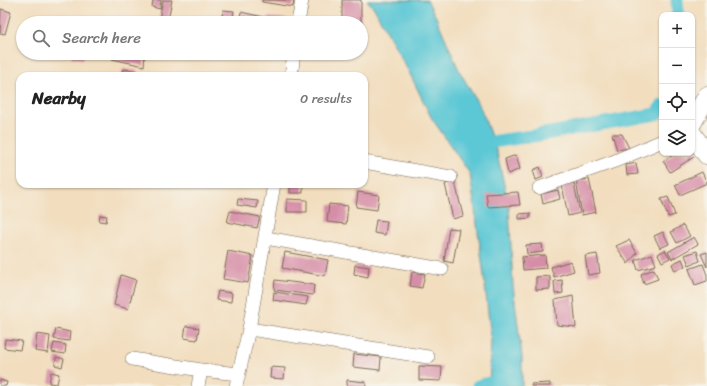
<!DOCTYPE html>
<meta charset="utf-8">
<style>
:root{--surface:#fff;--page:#f6f6f6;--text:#222;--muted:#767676;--line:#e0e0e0}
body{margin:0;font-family:Sriracha,sans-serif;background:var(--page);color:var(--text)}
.controls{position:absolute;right:12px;top:12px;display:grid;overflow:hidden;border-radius:8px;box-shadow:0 1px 3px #0004}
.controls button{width:36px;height:36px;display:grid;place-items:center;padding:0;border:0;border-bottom:1px solid var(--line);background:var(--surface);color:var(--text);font:20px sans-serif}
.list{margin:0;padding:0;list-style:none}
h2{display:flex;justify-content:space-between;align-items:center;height:52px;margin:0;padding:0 16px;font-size:17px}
h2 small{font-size:13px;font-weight:400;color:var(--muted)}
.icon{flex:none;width:22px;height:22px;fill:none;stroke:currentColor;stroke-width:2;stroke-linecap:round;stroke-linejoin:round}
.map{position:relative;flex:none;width:707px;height:386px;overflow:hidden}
.search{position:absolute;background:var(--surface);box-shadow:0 1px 3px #0004;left:16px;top:16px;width:352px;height:44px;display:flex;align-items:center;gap:10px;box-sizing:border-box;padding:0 14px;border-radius:22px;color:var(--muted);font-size:15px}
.panel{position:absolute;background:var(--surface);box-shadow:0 1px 3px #0004;left:16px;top:72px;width:352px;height:116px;border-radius:12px}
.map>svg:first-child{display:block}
.water{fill:#5dc8d5;stroke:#4c797a}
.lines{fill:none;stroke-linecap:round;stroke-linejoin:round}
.canal{stroke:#5dc8d5;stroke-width:13}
.building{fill:#d68da7}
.street-casing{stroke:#7b6956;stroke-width:14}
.secondary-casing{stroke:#7b6956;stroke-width:20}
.street{stroke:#fff;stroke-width:13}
.secondary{stroke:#fff;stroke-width:19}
</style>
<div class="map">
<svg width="707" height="386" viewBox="0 0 707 386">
<rect width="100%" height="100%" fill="#f7f3e8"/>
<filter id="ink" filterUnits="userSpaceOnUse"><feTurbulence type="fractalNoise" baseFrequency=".025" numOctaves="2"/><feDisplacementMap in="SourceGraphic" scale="8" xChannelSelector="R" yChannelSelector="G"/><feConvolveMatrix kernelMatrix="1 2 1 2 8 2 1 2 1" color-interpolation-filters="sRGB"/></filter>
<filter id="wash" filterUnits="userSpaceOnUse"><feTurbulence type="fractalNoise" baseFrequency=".012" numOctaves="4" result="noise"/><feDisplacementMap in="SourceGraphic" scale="16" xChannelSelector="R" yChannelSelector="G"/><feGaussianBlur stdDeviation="0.9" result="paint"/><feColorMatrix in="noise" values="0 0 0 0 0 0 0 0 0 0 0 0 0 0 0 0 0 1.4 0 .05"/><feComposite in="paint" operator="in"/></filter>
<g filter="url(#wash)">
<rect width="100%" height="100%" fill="#f2debf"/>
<path class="water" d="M 367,0 L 427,0 L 436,17 L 459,70 L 481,109 L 497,153 L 509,207 L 513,286 L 522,357 L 522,386 L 489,386 L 491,339 L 483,268 L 470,174 L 431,117 L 410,74 L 374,8 Z"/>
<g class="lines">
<path class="canal" d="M 677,0 L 678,15
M 477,144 L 539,135 L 656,114 L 662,106
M 478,386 L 504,379"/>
</g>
<g id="blocks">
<path class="building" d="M 153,0 L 161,0 L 160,9 L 152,7 Z
M 163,0 L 172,0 L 168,20 L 159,19 Z
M 262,0 L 294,0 L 293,7 L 262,2 Z
M 342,0 L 361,0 L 361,23 L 342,23 Z
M 1,9 L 11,12 L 5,34 L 0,33 Z
M 223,10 L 234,11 L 233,18 L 222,17 Z
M 241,12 L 263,17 L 262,23 L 239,23 Z
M 267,17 L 288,19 L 288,23 L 267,23 Z
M 72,53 L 84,53 L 83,59 L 71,57 Z
M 112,53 L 145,54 L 144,66 L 112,59 Z
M 273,53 L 286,53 L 286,56 Z
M 123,69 L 137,71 L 136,76 L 121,76 Z
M 612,134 L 622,134 L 629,148 L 617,150 Z
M 692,147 L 697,155 L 670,172 L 663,161 L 676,153 L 692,153 Z
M 516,155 L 520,169 L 508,174 L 505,159 Z
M 636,163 L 638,174 L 627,175 L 626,165 Z
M 540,167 L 543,177 L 536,180 L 533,170 Z
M 702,172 L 707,183 L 680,195 L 675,185 Z
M 589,179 L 596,212 L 582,215 L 576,181 Z
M 455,182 L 463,216 L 453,219 L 445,184 Z
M 574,183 L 580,213 L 568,216 L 562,185 Z
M 290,184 L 303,184 L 303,193 L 290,193 Z
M 558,190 L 560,199 L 543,204 L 541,194 Z
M 358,192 L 379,195 L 377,210 L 356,207 Z
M 518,192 L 520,205 L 488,207 L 486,194 Z
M 668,197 L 675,215 L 668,217 L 661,199 Z
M 238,199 L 258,201 L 257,208 L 237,205 Z
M 287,199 L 307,200 L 307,212 L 287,212 Z
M 329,204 L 348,206 L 346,224 L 327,222 Z
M 230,211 L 260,217 L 257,228 L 227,222 Z
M 530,213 L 530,218 L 519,219 L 519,214 Z
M 100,215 L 107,216 L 106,222 L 99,221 Z
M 376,220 L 387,221 L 385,235 L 374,233 Z
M 683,225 L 690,236 L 677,243 L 671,232 Z
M 449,228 L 459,229 L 453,263 L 444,261 Z
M 663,232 L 669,244 L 660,248 L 654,236 Z
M 694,237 L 698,244 L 672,259 L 668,252 Z
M 629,240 L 637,253 L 628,264 L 616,246 Z
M 542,244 L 543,252 L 527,254 L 526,245 Z
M 665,250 L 670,258 L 662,262 L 658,254 Z
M 228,251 L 253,256 L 248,283 L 223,279 Z
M 697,251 L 700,261 L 689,265 L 685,255 Z
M 285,252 L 328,260 L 325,276 L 282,268 Z
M 707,252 L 707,267 L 701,254 Z
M 597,254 L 600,273 L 588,275 L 585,256 Z
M 652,254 L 656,265 L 638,270 L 635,260 Z
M 545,255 L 546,268 L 523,270 L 522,257 Z
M 682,259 L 685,266 L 675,271 L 672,264 Z
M 571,261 L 574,271 L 554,277 L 551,267 Z
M 703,264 L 707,275 L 707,281 L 695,285 L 689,269 Z
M 355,265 L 369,267 L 368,277 L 354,274 Z
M 654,269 L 658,279 L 644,284 L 641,274 Z
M 412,272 L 425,274 L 422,288 L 410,286 Z
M 121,275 L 136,280 L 128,309 L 114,305 Z
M 550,276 L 550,289 L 536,290 L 536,277 Z
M 275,280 L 314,285 L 313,295 L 274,290 Z
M 562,280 L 563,293 L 555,294 L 554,281 Z
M 218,291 L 232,293 L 231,302 L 216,300 Z
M 274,292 L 308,297 L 306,305 L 273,300 Z
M 573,296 L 576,327 L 557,325 L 555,300 Z
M 186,326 L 199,328 L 197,340 L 184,338 Z
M 56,329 L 70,332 L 69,341 L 54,339 Z
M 37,334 L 50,336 L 48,353 L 35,351 Z
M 5,339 L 22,341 L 20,350 L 4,348 Z
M 54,343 L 66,345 L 65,354 L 52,352 Z
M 354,354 L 381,357 L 380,370 L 353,367 Z
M 56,357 L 64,359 L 62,367 L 55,365 Z
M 419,366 L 442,367 L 441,381 L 419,380 Z
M 271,367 L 285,368 L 284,379 L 270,378 Z
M 51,372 L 59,374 L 57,384 L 49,383 Z
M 0,380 L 7,382 L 6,386 L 0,386 Z
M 347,380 L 366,382 L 366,386 L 347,386 Z
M 550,383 L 550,386 L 531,386 L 531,384 Z"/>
</g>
</g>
<g filter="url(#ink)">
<use href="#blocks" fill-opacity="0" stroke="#7b6956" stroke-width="1"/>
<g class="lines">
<defs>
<path id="street" d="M 298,23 L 302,0
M 291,76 L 294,53
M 364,162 L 451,177
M 539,188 L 615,161 L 662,141
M 266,238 L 442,269
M 249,329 L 428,357
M 132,359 L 201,370 L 239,374
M 198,386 L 201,370
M 236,386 L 249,329 L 274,184"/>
<path id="secondary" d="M 692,123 L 707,96
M 692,134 L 707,155"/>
</defs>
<use href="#street" class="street-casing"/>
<use href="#secondary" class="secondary-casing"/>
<use href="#street" class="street"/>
<use href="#secondary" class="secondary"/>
</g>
</g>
</svg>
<div class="controls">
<button>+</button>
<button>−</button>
<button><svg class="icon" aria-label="locate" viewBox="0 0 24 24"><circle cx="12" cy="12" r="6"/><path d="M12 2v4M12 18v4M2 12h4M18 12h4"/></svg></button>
<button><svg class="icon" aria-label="layers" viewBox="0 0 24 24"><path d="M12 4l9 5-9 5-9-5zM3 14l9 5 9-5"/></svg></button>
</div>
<div class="search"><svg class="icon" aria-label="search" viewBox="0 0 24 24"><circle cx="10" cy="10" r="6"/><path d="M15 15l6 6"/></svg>Search here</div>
<section class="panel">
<h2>Nearby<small>0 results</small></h2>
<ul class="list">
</ul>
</section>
</div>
